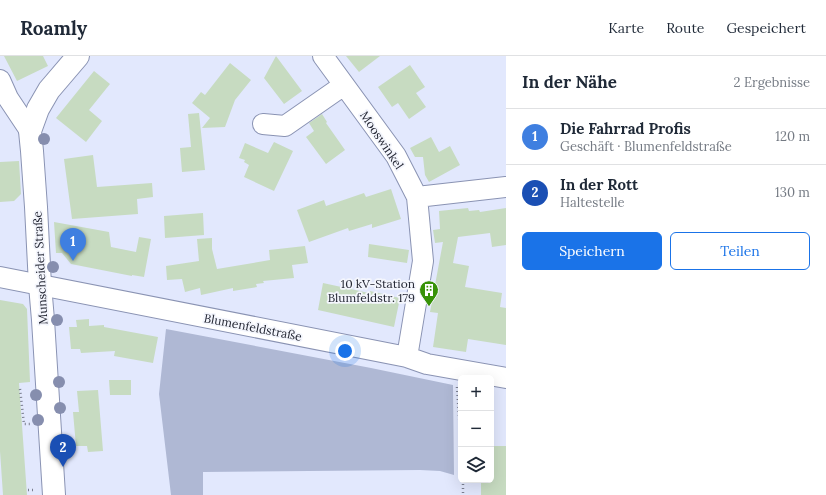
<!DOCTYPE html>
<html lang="de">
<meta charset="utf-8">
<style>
:root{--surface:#fff;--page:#f6f6f7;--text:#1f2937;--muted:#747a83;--line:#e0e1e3;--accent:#1a73e8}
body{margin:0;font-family:Lora,serif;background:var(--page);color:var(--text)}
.controls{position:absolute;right:12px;bottom:12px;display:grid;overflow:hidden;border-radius:6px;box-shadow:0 4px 16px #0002}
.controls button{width:36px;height:36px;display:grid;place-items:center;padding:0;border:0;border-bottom:1px solid var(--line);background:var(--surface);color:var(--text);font:20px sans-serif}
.you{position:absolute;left:345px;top:295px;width:14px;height:14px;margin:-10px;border:3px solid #fff;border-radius:50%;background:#1a73e8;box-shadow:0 0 0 6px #1a73e833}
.badge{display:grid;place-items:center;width:26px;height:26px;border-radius:50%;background:var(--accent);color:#fff;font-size:13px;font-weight:700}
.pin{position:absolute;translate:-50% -33px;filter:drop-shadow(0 1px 2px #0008)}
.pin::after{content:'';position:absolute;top:21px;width:14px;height:12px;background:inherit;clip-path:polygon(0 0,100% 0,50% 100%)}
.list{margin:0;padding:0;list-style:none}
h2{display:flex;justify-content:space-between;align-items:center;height:52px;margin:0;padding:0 16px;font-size:17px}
h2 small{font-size:13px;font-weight:400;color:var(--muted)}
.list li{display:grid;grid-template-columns:26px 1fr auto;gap:12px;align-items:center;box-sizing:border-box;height:56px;padding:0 16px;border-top:1px solid var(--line)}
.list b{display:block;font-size:15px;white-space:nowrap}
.list p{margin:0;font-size:13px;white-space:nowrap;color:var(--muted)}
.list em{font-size:13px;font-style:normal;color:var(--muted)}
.actions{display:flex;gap:8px;padding:12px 16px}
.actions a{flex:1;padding:9px 0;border:1px solid var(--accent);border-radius:6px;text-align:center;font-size:14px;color:var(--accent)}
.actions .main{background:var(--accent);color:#fff}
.icon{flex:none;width:22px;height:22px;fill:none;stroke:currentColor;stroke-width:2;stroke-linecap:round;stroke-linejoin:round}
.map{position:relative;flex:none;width:506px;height:439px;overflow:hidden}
header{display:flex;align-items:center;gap:24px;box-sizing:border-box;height:56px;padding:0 20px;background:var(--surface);border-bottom:1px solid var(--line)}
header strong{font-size:19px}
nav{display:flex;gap:22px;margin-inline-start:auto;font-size:14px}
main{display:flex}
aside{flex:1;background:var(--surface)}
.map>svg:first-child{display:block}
.green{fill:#afb8d4}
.building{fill:#c7dbc1}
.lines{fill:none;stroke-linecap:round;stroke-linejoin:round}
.street-casing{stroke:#8a93b3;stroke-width:22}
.secondary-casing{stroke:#8a93b3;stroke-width:24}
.path{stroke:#7b7f90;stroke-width:2.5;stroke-dasharray:1 3;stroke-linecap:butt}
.street{stroke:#fff;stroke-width:20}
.secondary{stroke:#fff;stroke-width:22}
.tree{fill:#868eae}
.labels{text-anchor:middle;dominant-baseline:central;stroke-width:3.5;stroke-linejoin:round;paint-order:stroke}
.street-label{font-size:12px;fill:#242734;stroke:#f4f6fd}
.poi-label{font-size:12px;fill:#242734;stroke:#f4f6fd;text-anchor:end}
</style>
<header>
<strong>Roamly</strong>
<nav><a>Karte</a><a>Route</a><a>Gespeichert</a></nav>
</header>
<main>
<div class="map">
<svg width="506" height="439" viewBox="0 0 506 439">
<rect width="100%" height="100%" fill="#e2e8fd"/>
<path class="green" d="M 166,273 L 371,312 L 453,329 L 454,419 L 440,415 L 420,414 L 203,416 L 203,439 L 171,439 L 159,338 Z"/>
<path class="building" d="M 4,0 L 43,0 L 48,10 L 17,25 Z
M 276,0 L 302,35 L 284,48 L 264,22 Z
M 346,0 L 380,0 L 359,16 Z
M 230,7 L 251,24 L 235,44 L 225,71 L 202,72 L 210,62 L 192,47 L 201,36 L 205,39 Z
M 410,9 L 425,31 L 416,37 L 426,51 L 409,63 L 398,47 L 392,51 L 378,31 Z
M 94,15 L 110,28 L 89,54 L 102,65 L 86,86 L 56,62 Z
M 199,57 L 205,114 L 182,116 L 180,92 L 191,91 L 188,58 Z
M 322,58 L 327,66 L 326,67 L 345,94 L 326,108 L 306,81 L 314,75 L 309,67 Z
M 431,81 L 439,96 L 450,90 L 460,109 L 429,126 L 425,119 L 423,101 L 415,101 L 410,92 Z
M 274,86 L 293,95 L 274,135 L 244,121 L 249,109 L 244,106 L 245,104 L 239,102 L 245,87 L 268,97 Z
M 93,99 L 97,131 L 152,127 L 153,141 L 137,143 L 138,158 L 72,163 L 64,103 Z
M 19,105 L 21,138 L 14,145 L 0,146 L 0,106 Z
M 391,133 L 401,163 L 372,172 L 372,168 L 349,175 L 348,172 L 309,186 L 297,154 L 324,144 L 326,150 L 364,137 L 366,141 Z
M 468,152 L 469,155 L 479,154 L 480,156 L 506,152 L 506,189 L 492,191 L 490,177 L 458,181 L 453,207 L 469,210 L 465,231 L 502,237 L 500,251 L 506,252 L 506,289 L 468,283 L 466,296 L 433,291 L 438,257 L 430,256 L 443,186 L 435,187 L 433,174 L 440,173 L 439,155 Z
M 203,157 L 204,179 L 165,182 L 164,160 Z
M 54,166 L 109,176 L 111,191 L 136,196 L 139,181 L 151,183 L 144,221 L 132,219 L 132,220 L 71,208 L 62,197 L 56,197 Z
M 212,182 L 212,193 L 217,213 L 270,204 L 269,194 L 305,190 L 308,207 L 292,209 L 294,222 L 263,225 L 264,227 L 256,228 L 257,231 L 233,235 L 233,232 L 201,239 L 200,232 L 185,236 L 182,223 L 167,224 L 166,210 L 199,205 L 197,183 Z
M 369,188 L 409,194 L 407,207 L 368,201 Z
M 323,227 L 369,237 L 370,235 L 400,242 L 394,271 L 318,254 Z
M 0,244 L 23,248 L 27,253 L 30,326 L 19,327 L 27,439 L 3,439 L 0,395 Z
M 89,263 L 89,270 L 104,269 L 104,271 L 158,281 L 153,307 L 114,300 L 115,295 L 81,297 L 80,293 L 71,293 L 69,271 L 77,271 L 76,264 Z
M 109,324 L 131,324 L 131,339 L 110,339 Z
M 98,334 L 103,395 L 88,396 L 87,390 L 76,390 L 73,356 L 79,356 L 77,335 Z
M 491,390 L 506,390 L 506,439 L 481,439 L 481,424 L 491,424 Z"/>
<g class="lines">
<defs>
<path id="street" d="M 323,0 L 396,100 L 417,141 L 423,205 L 407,301
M 0,24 L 8,42 L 30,75
M 263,68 L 285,70 L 344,29
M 417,141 L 506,131
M 0,221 L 407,301 L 427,308 L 506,322"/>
<path id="secondary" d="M 54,439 L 43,264 L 40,229 L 36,151 L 32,95 L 30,75 L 38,53 L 49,34 L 78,0"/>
</defs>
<use href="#street" class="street-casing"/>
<use href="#secondary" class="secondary-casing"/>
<path class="path" d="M 457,331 L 461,390
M 20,333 L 24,368 L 32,368
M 463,424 L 463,439
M 28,434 L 36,434"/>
<use href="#street" class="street"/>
<use href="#secondary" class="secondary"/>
</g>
<g class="tree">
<circle cx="44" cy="83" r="6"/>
<circle cx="53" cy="211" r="6"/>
<circle cx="57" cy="264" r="6"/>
<circle cx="59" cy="326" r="6"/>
<circle cx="36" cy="339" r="6"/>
<circle cx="60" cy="352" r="6"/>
<circle cx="38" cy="364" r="6"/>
<circle cx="63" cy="399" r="6"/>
</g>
<defs>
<symbol id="building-pin" viewBox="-11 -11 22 30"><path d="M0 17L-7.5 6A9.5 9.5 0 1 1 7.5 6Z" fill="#379207" stroke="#f4f6fd"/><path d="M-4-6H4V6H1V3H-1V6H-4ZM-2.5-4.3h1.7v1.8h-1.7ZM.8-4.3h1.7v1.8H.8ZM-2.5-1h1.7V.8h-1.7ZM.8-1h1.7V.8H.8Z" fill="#fff"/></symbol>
</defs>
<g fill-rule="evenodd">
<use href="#building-pin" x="418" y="223" width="22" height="30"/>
</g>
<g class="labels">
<g class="street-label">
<text transform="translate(382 84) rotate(56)">Mooswinkel</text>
<text transform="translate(40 212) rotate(-93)">Munscheider Straße</text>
<text transform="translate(253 271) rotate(11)">Blumenfeldstraße</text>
</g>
<g class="poi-label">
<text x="415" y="227">10 kV-Station<tspan x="415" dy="14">Blumfeldstr. 179</tspan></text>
</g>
</g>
</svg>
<div class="controls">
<button>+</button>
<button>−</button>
<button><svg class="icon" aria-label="layers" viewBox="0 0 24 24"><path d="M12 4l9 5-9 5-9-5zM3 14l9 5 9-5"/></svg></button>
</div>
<div class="you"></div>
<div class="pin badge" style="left:73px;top:205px;background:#3f7fe0">1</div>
<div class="pin badge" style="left:63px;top:411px;background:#1a4fb4">2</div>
</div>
<aside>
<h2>In der Nähe<small>2 Ergebnisse</small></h2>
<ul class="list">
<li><span class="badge" style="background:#3f7fe0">1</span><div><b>Die Fahrrad Profis</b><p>Geschäft · Blumenfeldstraße</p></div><em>120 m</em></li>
<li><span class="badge" style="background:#1a4fb4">2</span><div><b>In der Rott</b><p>Haltestelle</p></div><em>130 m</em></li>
</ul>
<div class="actions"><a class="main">Speichern</a><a>Teilen</a></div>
</aside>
</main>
